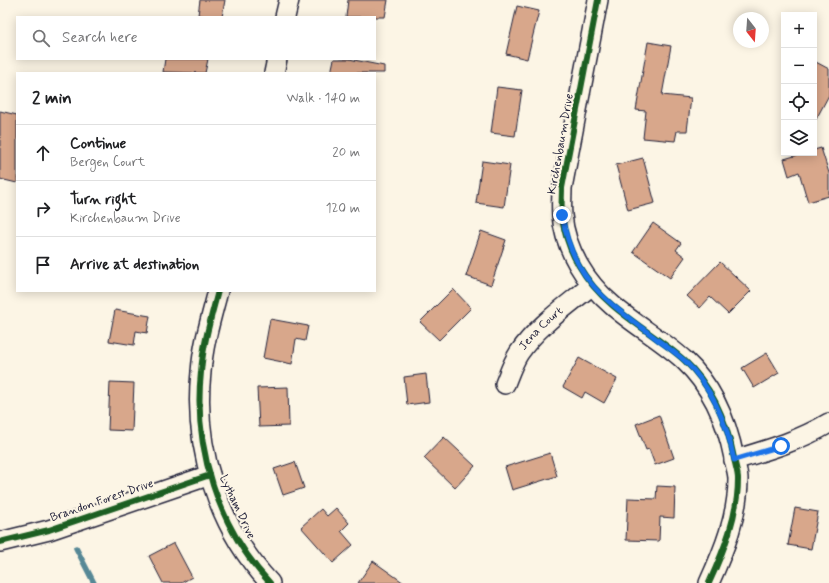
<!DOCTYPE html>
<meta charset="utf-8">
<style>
:root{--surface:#fff;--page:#f2f2f2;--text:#202124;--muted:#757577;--line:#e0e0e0}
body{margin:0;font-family:Mynerve,sans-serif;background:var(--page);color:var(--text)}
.controls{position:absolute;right:12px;top:12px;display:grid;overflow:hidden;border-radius:0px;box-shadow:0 2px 10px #0003}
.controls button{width:36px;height:36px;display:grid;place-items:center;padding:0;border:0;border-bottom:1px solid var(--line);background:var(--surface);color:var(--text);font:20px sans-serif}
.compass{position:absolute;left:733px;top:12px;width:36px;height:36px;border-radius:50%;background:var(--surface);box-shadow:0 2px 10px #0003;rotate:163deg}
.stop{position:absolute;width:12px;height:12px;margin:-9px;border:3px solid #1a73e8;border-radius:50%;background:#fff}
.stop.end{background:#1a73e8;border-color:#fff;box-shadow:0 1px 4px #0008}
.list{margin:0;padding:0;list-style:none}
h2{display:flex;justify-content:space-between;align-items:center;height:52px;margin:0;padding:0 16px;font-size:17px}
h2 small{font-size:13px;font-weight:400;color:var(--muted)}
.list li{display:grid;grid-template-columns:26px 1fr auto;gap:12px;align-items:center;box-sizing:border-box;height:56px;padding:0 16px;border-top:1px solid var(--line)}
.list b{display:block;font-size:15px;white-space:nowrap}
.list p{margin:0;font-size:13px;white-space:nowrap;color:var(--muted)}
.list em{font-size:13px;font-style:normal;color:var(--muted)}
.icon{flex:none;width:22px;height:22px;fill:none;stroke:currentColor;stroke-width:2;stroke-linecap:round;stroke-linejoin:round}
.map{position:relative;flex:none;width:829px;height:583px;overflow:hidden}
.search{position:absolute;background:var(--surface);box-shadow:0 2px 10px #0003;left:16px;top:16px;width:360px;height:44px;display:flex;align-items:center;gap:10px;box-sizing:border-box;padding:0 14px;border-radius:0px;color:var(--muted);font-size:15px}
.panel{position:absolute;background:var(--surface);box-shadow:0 2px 10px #0003;left:16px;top:72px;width:360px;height:220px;border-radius:0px}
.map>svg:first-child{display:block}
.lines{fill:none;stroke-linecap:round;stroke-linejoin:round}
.stream{stroke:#578896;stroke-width:5.5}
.building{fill:#d8a78b;stroke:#22223b}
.minor-casing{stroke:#22223b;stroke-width:22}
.minor{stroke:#fcf5e5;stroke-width:19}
.cycleway-casing{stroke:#fcf5e5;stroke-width:8}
.cycleway{stroke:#1b5e20;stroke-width:6}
.route{stroke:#1a73e8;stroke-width:5}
.labels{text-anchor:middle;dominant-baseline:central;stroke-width:4;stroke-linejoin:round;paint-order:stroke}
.street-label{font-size:12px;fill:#22223b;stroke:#fcf5e5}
</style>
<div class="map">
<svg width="829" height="583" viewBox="0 0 829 583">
<rect width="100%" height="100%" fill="#fcf5e5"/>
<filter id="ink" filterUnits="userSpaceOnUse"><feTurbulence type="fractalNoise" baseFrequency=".025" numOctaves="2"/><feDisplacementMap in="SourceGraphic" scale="8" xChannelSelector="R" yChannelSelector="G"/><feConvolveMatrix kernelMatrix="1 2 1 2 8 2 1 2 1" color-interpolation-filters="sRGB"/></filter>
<g filter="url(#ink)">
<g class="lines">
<path class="stream" d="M 76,548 L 94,583"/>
</g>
<path class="building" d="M 200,0 L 225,0 L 222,17 L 198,15 Z
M 348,0 L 388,0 L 385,17 L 346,17 Z
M 517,6 L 539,11 L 527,59 L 506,54 Z
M 648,42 L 671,46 L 662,95 L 691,98 L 687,131 L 677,131 L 675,141 L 643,138 L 646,111 L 636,110 Z
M 165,59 L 208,59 L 205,73 L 163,72 Z
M 334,59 L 349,59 L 384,66 L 384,73 L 331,73 Z
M 814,61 L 829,69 L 829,95 L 814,123 Z
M 497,87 L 522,90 L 515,136 L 491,133 Z
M 0,111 L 17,115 L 17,183 L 0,179 Z
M 821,148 L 829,173 L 829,196 L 808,202 L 799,172 L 789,176 L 784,159 L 805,153 L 814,153 L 814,150 Z
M 643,158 L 655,203 L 628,210 L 616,165 Z
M 482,161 L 510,165 L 504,207 L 476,203 Z
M 653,223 L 681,243 L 676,250 L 685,257 L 670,278 L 633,252 Z
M 481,231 L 506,240 L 491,285 L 466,276 Z
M 720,262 L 751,291 L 728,314 L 710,297 L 700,308 L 687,296 Z
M 453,289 L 471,308 L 439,340 L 420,322 Z
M 115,310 L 150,316 L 147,333 L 136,331 L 134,345 L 109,341 Z
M 270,319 L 308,326 L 305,341 L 296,339 L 292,364 L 263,358 Z
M 767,353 L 779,373 L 754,388 L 742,368 Z
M 579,358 L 617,379 L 604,403 L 585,392 L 582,398 L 563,387 Z
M 426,374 L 429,402 L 407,405 L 404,377 Z
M 110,382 L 134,383 L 132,431 L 108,430 Z
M 288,387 L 289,426 L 259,427 L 257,388 Z
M 659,415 L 674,458 L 655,465 L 649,449 L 646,450 L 636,424 Z
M 444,437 L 475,466 L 455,488 L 424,458 Z
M 550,453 L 557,476 L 512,490 L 505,467 Z
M 295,462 L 304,488 L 283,495 L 274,469 Z
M 657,486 L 675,487 L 674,518 L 660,517 L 659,541 L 626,540 L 628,498 L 656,499 Z
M 336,508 L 349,523 L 341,531 L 353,545 L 333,563 L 301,527 L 321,509 L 327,516 Z
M 795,508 L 818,512 L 811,549 L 788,545 Z
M 174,543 L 192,577 L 181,583 L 163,583 L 149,556 Z
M 373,561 L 404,583 L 358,583 Z"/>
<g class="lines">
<defs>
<g id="minor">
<path d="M 598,0 L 562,188 C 562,197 561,206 562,215 C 565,250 586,283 612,305 C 635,325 662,340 684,360 C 712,386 727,422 734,458 C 735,465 738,472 738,479 C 738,516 724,550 709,583"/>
<path d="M 285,17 L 289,0"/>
<path d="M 274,73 L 277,59"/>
<path d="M 218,291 C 211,318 203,344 201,372 C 193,447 218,528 270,583"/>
<path id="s1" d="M 505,384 C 509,374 513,362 519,353 C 538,325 567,306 592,285"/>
<path d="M 734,460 C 767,450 799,441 829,423"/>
<path d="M 0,542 L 49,530 L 210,475"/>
</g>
</defs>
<use href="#minor" class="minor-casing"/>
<use href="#minor" class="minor"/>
<defs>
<path id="cycleway" d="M 598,0 L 562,188 C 562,197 561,206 562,215 C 565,250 586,283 612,305 C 635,325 662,340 684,360 C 712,386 727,422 734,458 C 735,465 738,472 738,479 C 738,516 724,550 709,583
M 218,291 C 211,318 203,344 201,372 C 193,447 218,528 270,583
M 0,542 L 49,530 L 210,475"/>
</defs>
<use href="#cycleway" class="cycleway-casing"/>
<use href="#cycleway" class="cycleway"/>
</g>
</g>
<g class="lines" filter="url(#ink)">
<path class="route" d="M 562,215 C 574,284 608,301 659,341 C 667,347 677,354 685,361 C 713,389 727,423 734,460 L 781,446"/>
</g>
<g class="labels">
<g class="street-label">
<text transform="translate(561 144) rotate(-80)">Kirchenbaum Drive</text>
<text stroke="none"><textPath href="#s1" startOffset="67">Jena Court</textPath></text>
<text transform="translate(102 501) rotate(-19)">Brandon Forest Drive</text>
<text transform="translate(237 507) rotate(65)">Lytham Drive</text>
</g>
</g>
</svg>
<div class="controls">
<button>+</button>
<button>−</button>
<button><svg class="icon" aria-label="locate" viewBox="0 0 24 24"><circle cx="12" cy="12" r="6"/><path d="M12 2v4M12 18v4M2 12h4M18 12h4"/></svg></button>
<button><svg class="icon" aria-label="layers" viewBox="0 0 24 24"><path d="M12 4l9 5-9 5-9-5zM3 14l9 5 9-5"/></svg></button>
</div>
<svg class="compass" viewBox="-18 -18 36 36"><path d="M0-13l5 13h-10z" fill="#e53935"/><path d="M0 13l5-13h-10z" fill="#757577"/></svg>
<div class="stop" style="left:781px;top:446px"></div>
<div class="stop end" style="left:562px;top:215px"></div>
<div class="search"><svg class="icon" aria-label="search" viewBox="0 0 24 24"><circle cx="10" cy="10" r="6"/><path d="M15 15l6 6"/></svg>Search here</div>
<section class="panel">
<h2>2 min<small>Walk · 140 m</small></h2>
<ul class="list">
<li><svg class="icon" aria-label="ahead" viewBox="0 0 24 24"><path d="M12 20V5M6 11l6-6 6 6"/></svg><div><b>Continue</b><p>Bergen Court</p></div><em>20 m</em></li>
<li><svg class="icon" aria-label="right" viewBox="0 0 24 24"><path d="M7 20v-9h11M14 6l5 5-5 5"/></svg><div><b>Turn right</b><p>Kirchenbaum Drive</p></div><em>120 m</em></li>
<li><svg class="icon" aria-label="arrive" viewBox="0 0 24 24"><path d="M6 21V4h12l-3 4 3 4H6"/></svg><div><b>Arrive at destination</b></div></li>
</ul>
</section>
</div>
